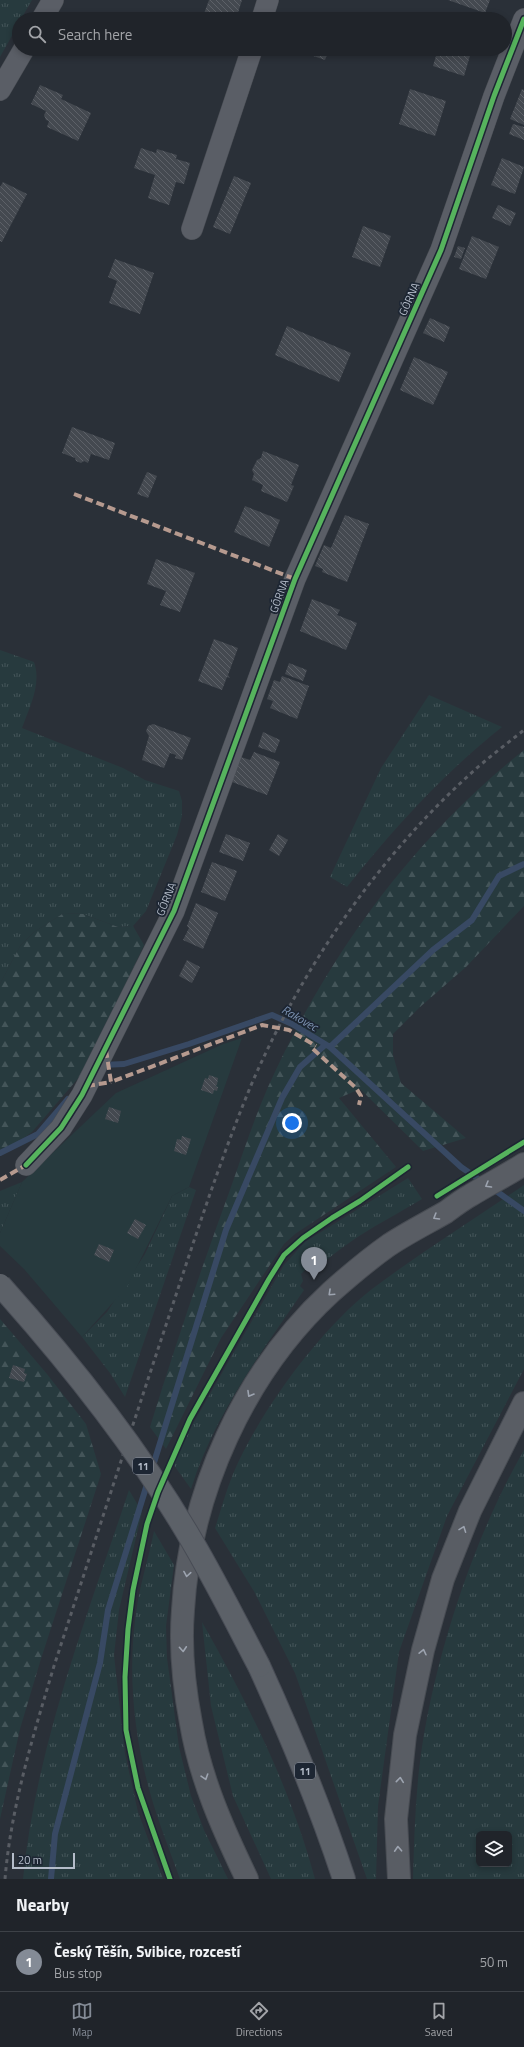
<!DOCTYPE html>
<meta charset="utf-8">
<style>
:root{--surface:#20242a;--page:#282c32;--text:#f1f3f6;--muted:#a2a4a8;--line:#3d4147;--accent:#848b96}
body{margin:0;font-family:"Titillium Web",sans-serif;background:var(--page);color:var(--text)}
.controls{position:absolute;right:12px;bottom:12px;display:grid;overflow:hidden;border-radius:6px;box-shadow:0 2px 6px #0003}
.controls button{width:36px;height:36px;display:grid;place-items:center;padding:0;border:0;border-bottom:1px solid var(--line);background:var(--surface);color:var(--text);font:20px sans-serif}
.scale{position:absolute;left:12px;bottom:10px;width:63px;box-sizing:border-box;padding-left:4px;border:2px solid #b4bcc9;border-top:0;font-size:11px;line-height:14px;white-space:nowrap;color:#b4bcc9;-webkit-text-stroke:3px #1d2633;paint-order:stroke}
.you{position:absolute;left:292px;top:1123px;width:14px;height:14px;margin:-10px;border:3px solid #fff;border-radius:50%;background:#1a73e8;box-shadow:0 0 0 6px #1a73e833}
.badge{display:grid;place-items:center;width:26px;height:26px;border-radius:50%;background:var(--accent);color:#fff;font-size:13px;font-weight:700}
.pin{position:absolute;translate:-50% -33px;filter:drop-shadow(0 1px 2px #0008)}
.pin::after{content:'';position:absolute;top:21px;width:14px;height:12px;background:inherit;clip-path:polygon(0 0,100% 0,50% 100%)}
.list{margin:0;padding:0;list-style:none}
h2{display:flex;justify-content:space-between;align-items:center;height:52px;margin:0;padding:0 16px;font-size:17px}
h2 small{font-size:13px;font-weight:400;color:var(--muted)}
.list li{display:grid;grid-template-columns:26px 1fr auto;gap:12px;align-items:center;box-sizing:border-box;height:60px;padding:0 16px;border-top:1px solid var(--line)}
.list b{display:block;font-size:15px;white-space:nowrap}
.list p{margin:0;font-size:13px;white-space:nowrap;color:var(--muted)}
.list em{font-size:13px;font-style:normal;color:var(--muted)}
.icon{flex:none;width:22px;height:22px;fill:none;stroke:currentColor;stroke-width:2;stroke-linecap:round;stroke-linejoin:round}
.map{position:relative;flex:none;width:524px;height:1879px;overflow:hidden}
.search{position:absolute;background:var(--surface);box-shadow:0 2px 6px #0003;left:12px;right:12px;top:12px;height:44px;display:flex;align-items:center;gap:10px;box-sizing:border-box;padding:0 14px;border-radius:22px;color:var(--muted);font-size:15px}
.sheet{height:112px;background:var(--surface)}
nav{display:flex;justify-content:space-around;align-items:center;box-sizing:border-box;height:56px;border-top:1px solid var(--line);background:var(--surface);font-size:11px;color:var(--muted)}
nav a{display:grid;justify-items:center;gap:2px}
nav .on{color:var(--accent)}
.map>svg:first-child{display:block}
.grass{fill:url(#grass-tufts);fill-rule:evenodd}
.forest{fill:url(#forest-firs)}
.garden{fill:#273a3e}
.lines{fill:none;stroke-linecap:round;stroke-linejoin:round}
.stream{stroke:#384963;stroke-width:6}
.building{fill:url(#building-back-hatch)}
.street-casing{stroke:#484c53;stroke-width:22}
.secondary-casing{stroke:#484c53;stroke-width:24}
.primary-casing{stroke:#484c55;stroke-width:24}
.street{stroke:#5a5e66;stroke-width:21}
.secondary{stroke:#595d64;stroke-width:22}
.primary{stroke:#5c6168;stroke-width:22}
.rail{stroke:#595d64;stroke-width:3;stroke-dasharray:4 4;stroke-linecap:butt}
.primary-bridge-casing{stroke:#484c55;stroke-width:24;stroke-linecap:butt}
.primary-bridge{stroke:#5c6168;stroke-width:22}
.quiet{stroke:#b69a8f;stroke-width:4;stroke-dasharray:8 4;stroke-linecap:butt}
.cycleway-casing{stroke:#1d2633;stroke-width:8}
.cycleway{stroke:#56b35d;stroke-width:5}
.oneway{stroke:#9da4b0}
.labels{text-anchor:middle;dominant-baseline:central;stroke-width:3.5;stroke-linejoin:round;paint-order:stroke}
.shield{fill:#1d2633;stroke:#878f9c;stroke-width:1}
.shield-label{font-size:10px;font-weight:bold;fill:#b4bcc9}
.street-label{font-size:11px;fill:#b4bcc9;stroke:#1d2633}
.water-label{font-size:12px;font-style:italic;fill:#7c92b1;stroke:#1d2633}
</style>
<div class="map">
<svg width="524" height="1879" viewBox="0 0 524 1879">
<defs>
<pattern id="grass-tufts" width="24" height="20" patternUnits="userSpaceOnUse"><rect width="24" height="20" fill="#273a3e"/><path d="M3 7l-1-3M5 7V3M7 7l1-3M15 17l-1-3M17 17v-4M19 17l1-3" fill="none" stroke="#445559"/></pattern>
<pattern id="forest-firs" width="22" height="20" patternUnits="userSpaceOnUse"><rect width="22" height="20" fill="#273a3e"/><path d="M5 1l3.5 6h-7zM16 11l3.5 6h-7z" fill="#445559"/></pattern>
<pattern id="building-back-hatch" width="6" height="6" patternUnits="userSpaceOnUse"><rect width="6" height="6" fill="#444950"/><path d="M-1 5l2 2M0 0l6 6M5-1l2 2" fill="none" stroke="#5d6168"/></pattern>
</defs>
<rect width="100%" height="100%" fill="#2a3038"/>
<path class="grass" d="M 0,0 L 32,0 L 21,19 L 19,19 L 19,23 L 0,57 Z
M 0,650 L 34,662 C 42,684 29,708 22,728 L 123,768 L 145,780 L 179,791 L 182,801 L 182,816 L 177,835 L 146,911 L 133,926 L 118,927 L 83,914 L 64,913 L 34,932 L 20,946 L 0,984 Z
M 429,695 L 502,727 C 443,774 394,828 347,887 L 330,877 L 381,768 Z
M 408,1178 L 422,1199 C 384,1222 351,1237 318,1268 L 312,1263 L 301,1274 L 303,1281 L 300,1286 L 304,1290 C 261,1353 214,1415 191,1489 L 173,1464 L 194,1422 L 284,1265 L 305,1242 Z
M 22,1182 L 0,1233 L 0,1191 Z
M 524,1185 L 524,1369 L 447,1516 L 399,1652 L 378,1806 L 376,1879 L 367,1879 L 295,1673 L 255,1593 L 215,1528 C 221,1510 226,1491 233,1474 C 258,1414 320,1329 372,1289 C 421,1252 473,1220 524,1185 Z
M 189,1187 L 196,1190 L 125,1397 L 110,1373 L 82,1337 L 107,1312 L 145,1254 L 172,1196 Z
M 524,1450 L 524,1879 L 413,1879 C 414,1843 415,1806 419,1770 C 431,1667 472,1540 524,1450 ZM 479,1834 L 509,1834 L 509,1864 L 479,1864 Z
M 129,1490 L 142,1512 L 119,1610 L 114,1655 L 125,1754 L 138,1812 L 163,1879 L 23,1879 C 36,1746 87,1617 129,1490 Z
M 154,1531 L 174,1565 L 166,1626 L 167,1658 L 179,1747 L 191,1796 L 204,1830 L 228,1879 L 180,1879 C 170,1851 159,1824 151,1796 C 133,1734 127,1669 137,1606 C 141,1581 149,1556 154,1531 Z
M 202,1622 C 248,1703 291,1789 315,1879 L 271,1879 L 233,1796 L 211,1706 Z"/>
<path class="forest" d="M 524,750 L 524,906 L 466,967 L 420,1007 L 393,1034 L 393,1055 L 401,1083 L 466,1138 L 423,1151 L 360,1089 L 339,1098 L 396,1167 L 295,1234 L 284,1244 L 221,1338 L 166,1449 L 150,1427 C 175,1346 202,1266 231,1187 C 243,1153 254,1119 268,1087 C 327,956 412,839 524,750 Z
M 64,913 L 83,914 L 118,927 L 133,926 L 144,945 L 87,1068 L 32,1132 L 0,1156 L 0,984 L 20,946 L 34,932 Z
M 0,1319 L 47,1374 L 86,1424 L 101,1474 L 40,1662 L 20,1729 L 0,1819 Z"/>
<path class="garden" d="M 242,1038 L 189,1187 L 172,1196 L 127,1287 L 82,1337 L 24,1269 L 0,1246 L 0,1233 L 22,1182 L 116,1093 L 223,1044 Z"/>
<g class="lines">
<path class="stream" d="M 330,1047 L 433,950 L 472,920 L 499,876 L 524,864
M 102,1065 L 124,1064 L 189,1044 L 272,1015 L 292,1024 L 330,1047 L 461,1167 L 484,1183
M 0,1153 L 38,1134 L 68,1099
M 492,1188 L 524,1211
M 152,1469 L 226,1230 L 282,1098 L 300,1067 L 325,1045
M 51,1879 L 55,1834 L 100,1663 L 108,1610 L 148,1481"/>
</g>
<path class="building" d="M 209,0 L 242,0 L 236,19 L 202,19 Z
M 448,0 L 490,0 L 485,13 Z
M 293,49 L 329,49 L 325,60 Z
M 438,49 L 472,49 L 464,76 L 433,66 Z
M 40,85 L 63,95 L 61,99 L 91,113 L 78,141 L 47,127 L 49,121 L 46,120 L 44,115 L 46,111 L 31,104 Z
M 410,89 L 446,101 L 435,136 L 399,124 Z
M 522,89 L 524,90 L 524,125 L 510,119 Z
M 513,124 L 524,127 L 524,140 L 509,134 Z
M 141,148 L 156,153 L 157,149 L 177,155 L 176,159 L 190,163 L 184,184 L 176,182 L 169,205 L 148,198 L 155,175 L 134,168 Z
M 502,158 L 524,167 L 515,194 L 491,185 Z
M 234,176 L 251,183 L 230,234 L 213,227 Z
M 3,182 L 27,194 L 2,242 L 0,241 L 0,187 Z
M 498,205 L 516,213 L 510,226 L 492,218 Z
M 363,226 L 391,236 L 380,267 L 352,257 Z
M 472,236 L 499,247 L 486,279 L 459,269 Z
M 458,246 L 465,248 L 461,259 L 454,257 Z
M 115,259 L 154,273 L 140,314 L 109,303 L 117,281 L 108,277 Z
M 430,318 L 450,327 L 444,342 L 423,333 Z
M 287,326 L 351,353 L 339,382 L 275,355 Z
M 414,357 L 448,372 L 433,405 L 400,390 Z
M 72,427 L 115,443 L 109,460 L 91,454 L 88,463 L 84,461 L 81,463 L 76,461 L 75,458 L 62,453 Z
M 263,451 L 299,465 L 291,485 L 294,486 L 287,502 L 261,491 L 263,485 L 252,480 L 254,474 L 252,470 L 257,460 L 261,458 Z
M 147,472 L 157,476 L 148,498 L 137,494 Z
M 245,506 L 280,520 L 269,547 L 234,532 Z
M 345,515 L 369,524 L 347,582 L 322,572 L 323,569 L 315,566 L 324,545 L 331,548 Z
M 156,559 L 195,573 L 180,612 L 160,605 L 166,591 L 147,584 Z
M 312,599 L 340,610 L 337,615 L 357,623 L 346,650 L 300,631 Z
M 214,639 L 238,648 L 228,675 L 230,678 L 227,677 L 222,690 L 198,681 Z
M 289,663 L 307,670 L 303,681 L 285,674 Z
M 282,676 L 309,686 L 297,719 L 270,708 L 273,701 L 267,699 L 274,680 L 280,682 Z
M 153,724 L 191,738 L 182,760 L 175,758 L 176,755 L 170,753 L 164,768 L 142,760 L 149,736 L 146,731 L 148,726 Z
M 263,732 L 280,740 L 275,753 L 258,747 Z
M 254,752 L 280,762 L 267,795 L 232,782 L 241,757 L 250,760 Z
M 226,834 L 250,843 L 243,861 L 219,852 Z
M 278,834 L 288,840 L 279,856 L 269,850 Z
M 212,862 L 237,871 L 225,901 L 201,892 Z
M 196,903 L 218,913 L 203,949 L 183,940 L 189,928 L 187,926 Z
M 187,960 L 200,967 L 192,983 L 179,976 Z
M 209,1075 L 218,1078 L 217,1085 L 215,1086 L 218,1087 L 217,1091 L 214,1090 L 213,1094 L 201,1090 L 205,1078 L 208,1079 Z
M 109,1107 L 121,1111 L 118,1123 L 105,1119 Z
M 182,1136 L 191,1139 L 186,1155 L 174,1151 L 177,1139 L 181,1140 Z
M 135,1219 L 146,1225 L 138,1239 L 127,1233 Z
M 99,1244 L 114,1250 L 109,1262 L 94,1255 Z
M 13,1365 L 25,1369 L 24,1373 L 27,1374 L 24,1382 L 9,1378 Z"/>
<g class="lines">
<defs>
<path id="street" d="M 42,19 L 53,0
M 262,19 L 268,0
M 0,90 L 24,49
M 192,229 L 252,49
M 26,1165 L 61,1128 L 82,1095 L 174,911 L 295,579 L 441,250 L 494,96 L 524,19"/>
<path id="secondary" d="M 247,1879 C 223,1829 200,1778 191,1723 C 184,1687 180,1647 183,1610 C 190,1492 244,1372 331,1292 C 349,1276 369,1259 389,1245 C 407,1233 427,1223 446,1212 C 454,1206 462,1200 471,1195 C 489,1184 507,1175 524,1164
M 399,1879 L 396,1819 L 405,1735 L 423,1650 L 443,1579 L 470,1511 L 524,1403"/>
<path id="primary" d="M 259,1666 C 291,1736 320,1806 344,1879"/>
</defs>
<use href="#street" class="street-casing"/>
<use href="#secondary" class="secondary-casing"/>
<use href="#primary" class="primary-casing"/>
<use href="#street" class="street"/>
<use href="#secondary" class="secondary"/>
<use href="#primary" class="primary"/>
<path class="rail" d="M 5,1879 C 11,1807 33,1736 54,1666 C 91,1553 128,1439 166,1325 C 193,1244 219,1162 252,1083 C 304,964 381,853 478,767 C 493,754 509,742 524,730"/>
<defs>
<path id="primary-bridge" d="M 0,1285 C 69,1362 140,1451 192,1541 C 216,1582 237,1624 259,1666"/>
</defs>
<use href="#primary-bridge" class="primary-bridge-casing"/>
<use href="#primary-bridge" class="primary-bridge"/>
<path class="quiet" d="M 74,494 L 295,579
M 313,1049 L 356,1088 L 361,1096 L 359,1105
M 106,1050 L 111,1082 L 262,1025 L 289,1030 L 316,1046
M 87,1086 L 111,1082
M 0,1180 L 26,1165"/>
<defs>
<path id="cycleway" d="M 26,1165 L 61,1128 L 82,1095 L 174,911 L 295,579 L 441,250 L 494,96 L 524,19
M 437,1196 L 524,1142
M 170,1879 L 138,1788 L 126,1730 L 125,1677 L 128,1629 L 133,1590 L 147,1524 L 158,1492 L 190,1419 L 269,1279 L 284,1255 L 303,1238 L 332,1218 L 360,1201 L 408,1167"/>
</defs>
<use href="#cycleway" class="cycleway-casing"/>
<use href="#cycleway" class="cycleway"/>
</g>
<defs><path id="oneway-chevron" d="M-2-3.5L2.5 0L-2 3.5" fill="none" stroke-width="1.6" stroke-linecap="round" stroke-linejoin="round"/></defs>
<g class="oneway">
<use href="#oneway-chevron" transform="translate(488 1185) rotate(150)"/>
<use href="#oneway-chevron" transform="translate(436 1217) rotate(149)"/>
<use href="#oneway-chevron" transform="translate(331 1293) rotate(137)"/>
<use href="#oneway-chevron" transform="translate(250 1394) rotate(120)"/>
<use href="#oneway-chevron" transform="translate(463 1529) rotate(-69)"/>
<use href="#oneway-chevron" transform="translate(187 1574) rotate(99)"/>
<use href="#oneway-chevron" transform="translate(183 1649) rotate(86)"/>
<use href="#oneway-chevron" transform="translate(423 1652) rotate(-77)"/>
<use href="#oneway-chevron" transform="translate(205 1777) rotate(72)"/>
<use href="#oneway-chevron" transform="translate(400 1780) rotate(-84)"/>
<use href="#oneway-chevron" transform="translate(398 1849) rotate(-93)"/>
</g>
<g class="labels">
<g class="shield">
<rect x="133" y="1458" width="20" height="16" rx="3"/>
<rect x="295" y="1763" width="20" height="16" rx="3"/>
</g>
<g class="shield-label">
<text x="143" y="1466">11</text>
<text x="305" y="1771">11</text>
</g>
<g class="street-label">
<text transform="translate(409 299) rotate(-66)">GÓRNA</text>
<text transform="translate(279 596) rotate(-70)">GÓRNA</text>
<text transform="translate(166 899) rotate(-68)">GÓRNA</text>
</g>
<g class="water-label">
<text transform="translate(300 1018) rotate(30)">Rakovec</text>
</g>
</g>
</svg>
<div class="controls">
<button><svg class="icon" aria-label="layers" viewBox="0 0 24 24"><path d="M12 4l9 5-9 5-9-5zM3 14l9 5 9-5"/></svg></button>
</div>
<div class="scale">20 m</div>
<div class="you"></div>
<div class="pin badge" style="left:314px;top:1280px">1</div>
<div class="search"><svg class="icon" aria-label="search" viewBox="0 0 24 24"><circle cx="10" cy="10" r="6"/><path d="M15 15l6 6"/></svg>Search here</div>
</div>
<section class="sheet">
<h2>Nearby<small></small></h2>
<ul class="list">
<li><span class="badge">1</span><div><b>Český Těšín, Svibice, rozcestí</b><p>Bus stop</p></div><em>50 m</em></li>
</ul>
</section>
<nav>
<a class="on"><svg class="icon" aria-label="map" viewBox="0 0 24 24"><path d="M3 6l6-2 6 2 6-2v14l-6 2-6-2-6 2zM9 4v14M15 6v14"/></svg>Map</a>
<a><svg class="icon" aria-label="directions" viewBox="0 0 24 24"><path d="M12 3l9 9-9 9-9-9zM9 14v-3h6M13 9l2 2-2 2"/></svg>Directions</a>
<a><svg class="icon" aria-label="saved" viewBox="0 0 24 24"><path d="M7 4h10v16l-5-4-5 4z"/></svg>Saved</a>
</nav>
